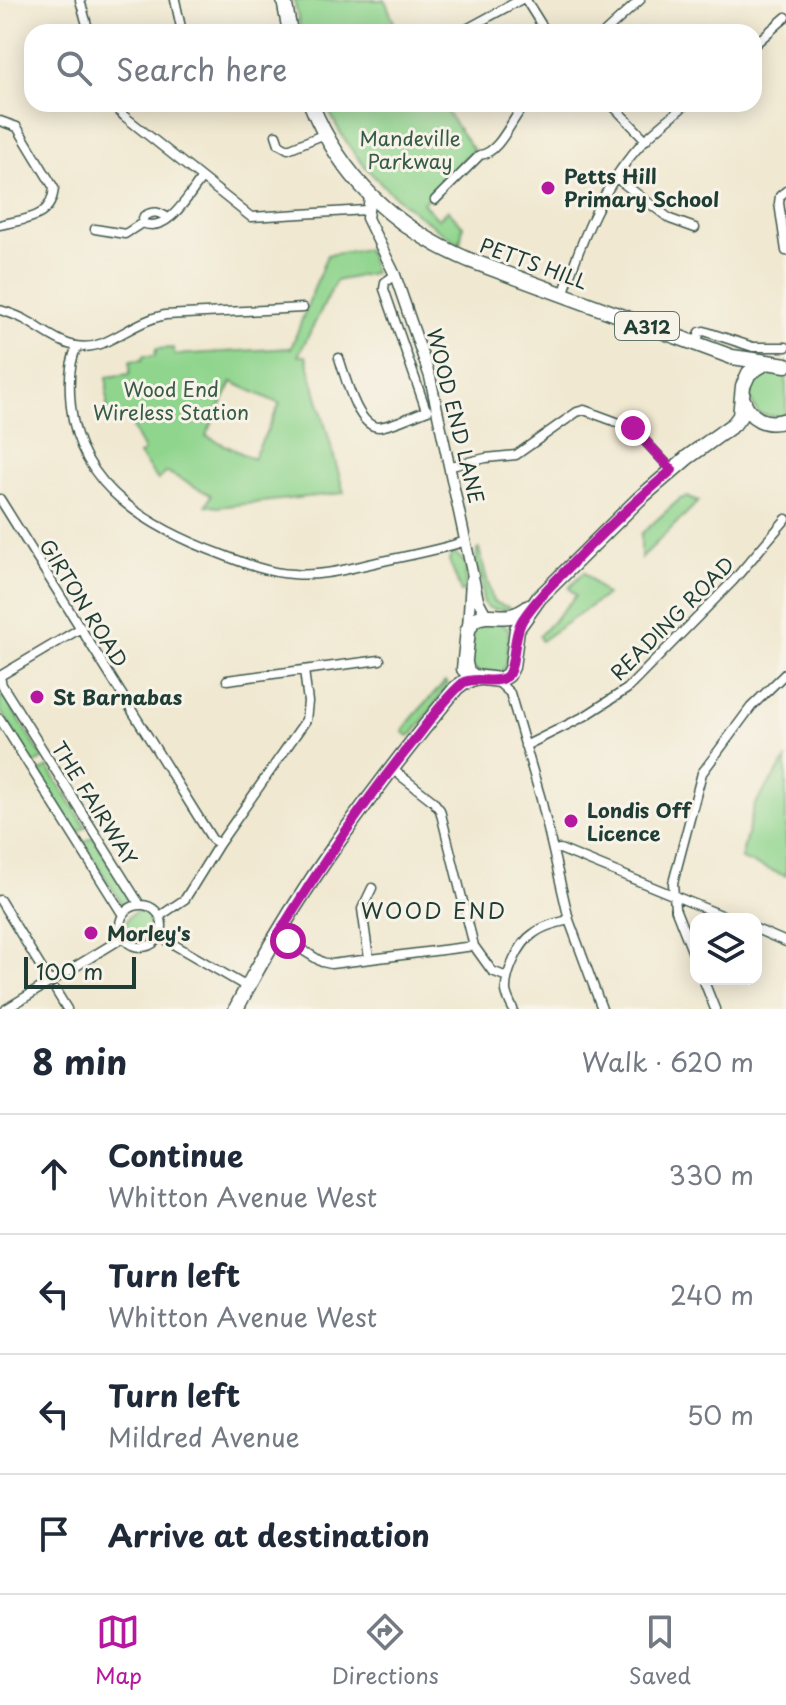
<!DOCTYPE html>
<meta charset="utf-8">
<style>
:root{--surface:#fff;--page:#f6f6f7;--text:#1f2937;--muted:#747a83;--line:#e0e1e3;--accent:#b5179e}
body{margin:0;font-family:"Playpen Sans",sans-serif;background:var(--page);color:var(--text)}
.controls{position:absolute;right:24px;bottom:24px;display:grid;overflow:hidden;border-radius:16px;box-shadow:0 4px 20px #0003}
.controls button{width:72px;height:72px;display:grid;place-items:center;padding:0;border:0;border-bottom:2px solid var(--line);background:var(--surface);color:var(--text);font:40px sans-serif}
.scale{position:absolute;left:24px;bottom:20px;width:112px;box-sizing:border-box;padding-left:8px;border:4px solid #1f3d34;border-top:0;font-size:22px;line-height:28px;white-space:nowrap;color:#1f3d34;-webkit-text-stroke:6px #f7f3e8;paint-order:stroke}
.stop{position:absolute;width:24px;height:24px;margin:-18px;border:6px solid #b5179e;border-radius:50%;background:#fff}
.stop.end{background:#b5179e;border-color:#fff;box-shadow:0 2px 8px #0008}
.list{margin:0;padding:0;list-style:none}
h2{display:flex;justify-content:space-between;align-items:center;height:104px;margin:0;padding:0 32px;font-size:34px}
h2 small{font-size:26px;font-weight:400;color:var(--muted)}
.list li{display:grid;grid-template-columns:52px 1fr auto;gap:24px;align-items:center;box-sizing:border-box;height:120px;padding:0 32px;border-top:2px solid var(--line)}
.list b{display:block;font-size:30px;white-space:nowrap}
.list p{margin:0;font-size:26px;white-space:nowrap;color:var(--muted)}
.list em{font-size:26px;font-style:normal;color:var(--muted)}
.icon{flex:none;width:44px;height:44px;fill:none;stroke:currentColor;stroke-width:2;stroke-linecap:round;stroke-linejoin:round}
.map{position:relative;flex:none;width:786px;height:1009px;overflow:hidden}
.search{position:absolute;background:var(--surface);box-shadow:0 4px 20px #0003;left:24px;right:24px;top:24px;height:88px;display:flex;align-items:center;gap:20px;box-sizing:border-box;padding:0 28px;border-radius:24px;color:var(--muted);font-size:30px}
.sheet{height:584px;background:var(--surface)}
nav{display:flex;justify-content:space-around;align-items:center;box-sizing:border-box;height:112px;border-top:2px solid var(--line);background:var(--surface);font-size:22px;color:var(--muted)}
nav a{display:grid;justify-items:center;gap:4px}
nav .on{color:var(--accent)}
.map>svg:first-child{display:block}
.green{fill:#90d58e;stroke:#588961;stroke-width:2;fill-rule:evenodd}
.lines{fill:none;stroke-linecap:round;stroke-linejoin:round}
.minor-casing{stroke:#3e574b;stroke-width:11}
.tertiary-casing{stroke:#3e574b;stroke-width:13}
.primary-casing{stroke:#3e574b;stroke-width:17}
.minor{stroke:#fff;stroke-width:8}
.tertiary{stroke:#fff;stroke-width:10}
.primary{stroke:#fff;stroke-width:14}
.route{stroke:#b5179e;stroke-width:10}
.poi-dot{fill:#b5179e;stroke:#f7f3e8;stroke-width:3}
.labels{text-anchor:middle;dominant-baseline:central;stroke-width:6;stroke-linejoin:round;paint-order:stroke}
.shield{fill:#f7f3e8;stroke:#60746a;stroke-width:2}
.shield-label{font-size:18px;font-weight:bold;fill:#1f3d34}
.park-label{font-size:20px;fill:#365b46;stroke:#f7f3e8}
.poi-label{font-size:20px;font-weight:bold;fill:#1f3d34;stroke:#f7f3e8;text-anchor:start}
.street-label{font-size:20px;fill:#1f3d34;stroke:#f7f3e8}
.neighbourhood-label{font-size:22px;letter-spacing:2px;fill:#1f3d34;stroke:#f7f3e8}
</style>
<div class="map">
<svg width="786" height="1009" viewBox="0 0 786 1009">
<rect width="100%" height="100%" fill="#f7f3e8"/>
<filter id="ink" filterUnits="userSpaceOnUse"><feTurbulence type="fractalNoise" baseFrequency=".0125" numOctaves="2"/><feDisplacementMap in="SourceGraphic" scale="16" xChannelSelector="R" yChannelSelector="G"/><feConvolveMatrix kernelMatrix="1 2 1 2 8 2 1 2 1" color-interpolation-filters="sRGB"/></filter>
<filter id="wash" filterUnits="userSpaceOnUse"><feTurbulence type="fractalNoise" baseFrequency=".006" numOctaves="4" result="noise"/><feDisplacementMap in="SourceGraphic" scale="32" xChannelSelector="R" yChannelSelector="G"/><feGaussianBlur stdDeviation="1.8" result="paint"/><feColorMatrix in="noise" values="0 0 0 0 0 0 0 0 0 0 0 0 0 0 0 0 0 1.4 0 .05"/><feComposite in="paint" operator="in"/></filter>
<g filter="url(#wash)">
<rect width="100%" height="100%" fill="#f0e8d0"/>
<path class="green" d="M 294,0 L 385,0 L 398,32 L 301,32 Z
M 326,104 L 441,104 L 473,149 L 423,203 L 438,219 L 448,210 L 463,226 L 460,244 C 403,207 353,168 326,104 Z
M 367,249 L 374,273 L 336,281 L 298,356 L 306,356 L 344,493 L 217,507 L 206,505 L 211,495 L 167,472 L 158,480 L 139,455 L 144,451 L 126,414 L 107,423 L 107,377 L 130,374 L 130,361 L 142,360 L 143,356 L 155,356 L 156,349 L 173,348 L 174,355 L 291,348 L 327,255 ZM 232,382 L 280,404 L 253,459 L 206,436 Z
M 780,368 L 786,371 L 786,414 L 779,417 L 759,414 C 746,396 746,388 761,370 Z
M 687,497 L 699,501 L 641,558 L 641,534 L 680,499 Z
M 479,549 L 493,602 L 508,607 L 509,610 C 465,612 493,589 476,568 L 477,550 Z
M 453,552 L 466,563 L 465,591 L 461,592 L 449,560 Z
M 584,572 L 606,595 L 541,641 L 539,636 L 576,596 L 569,588 Z
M 481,622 L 501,623 L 509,629 L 507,664 L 501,673 L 479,672 L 472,667 L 473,631 Z
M 445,682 L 448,685 L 414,733 L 409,736 L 403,732 C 405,722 436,693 445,682 Z
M 4,696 L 43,758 L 34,764 L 0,710 L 0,699 Z
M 786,760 L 786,876 L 741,859 L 754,806 Z
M 48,767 L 86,827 L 76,833 L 38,773 Z
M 93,837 L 131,898 L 122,904 L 83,843 Z
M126 926a15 15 0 1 1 30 0a15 15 0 1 1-30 0Z"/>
</g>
<g filter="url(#ink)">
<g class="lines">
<defs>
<path id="minor" d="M 80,0 L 89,32
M 175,0 L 182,32
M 526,0 L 546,32
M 461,32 L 520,0
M 605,32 L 640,0
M 754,45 L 786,17
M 112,104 L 124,116 L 251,217 L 366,210
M 611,104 L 646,140
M 0,121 L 17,127 L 54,188 C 51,220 26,218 0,225
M 276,135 L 279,144 L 288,149 L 325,134
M 615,177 L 670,219 L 695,228
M 786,191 L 780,196 L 779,203 L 786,251
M 435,200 L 480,155 C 500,153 512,118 525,104
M 168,218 C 159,212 154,210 144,216 L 142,223 C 168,234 188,196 202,178
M 95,229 L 125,234 L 142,223
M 395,275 L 385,282 L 384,289 L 426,410
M 563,295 C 582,239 603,184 644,141 C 657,128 673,116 686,104
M 0,310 C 10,313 20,316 29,322 C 53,336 73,355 103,343 C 124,334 141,320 165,315 L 303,308
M 696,343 L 700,332 L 704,331 L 753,347 L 786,347
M 77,347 C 68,364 69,388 71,407 C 80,489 152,529 223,555 C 246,564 269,573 293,574 C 325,577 353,567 383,561 C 411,555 439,550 466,541
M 339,358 C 345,375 357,428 379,427 C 395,425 413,415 428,410
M 451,466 L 486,458 L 516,455 L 577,412 L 584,410 L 633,428 L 672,470
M 0,499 L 212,839 L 219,844
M 0,676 L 81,628
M 0,677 L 2,685 L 140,905
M 227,680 L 380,660
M 496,680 L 510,693 L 541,799 L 569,920 L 602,1009
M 0,719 L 123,915
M 525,746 L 585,716 L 627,689 L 733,581 L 786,519
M 392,769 L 433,801 L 440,810 L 474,946 L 492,971 L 507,977
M 553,850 L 560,849 L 731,919
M 0,900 L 50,982
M120 926a21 21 0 1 1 42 0a21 21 0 1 1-42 0Z
M 160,916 L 185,899 L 219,844 L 306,720 L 308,702 L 304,670
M 756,929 L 786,942
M 278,935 L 322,962 L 331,964 L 474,946
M 159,936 L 247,987
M 369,959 L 362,909 L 372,888
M 696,961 L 675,908 L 673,883 L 702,773 L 751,707 L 786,673
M 703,979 L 715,1009
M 56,991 L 67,1009
M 6,1009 L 124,937
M 513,1009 C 510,1003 507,997 506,991 C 505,974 519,943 533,934 C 543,926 556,923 569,920"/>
<path id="tertiary" d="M 370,197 L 367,218 L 395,275 L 430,377 L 478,600 L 485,613 L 491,617
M 468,628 L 471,580"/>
<path id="primary" d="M 284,0 L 290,32
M 311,104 C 341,178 396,229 469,260 L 732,357 L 767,362
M 743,400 C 750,419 766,427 786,420
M 465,663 L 467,672 L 474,677 L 500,680 L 508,675 L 512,667 L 517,629 L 539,598 L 639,499 L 688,457 L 734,424 L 740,416 L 743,386 L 749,373 L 767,362 L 786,365
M 464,669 L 468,630 L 473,620 C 495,609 504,626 529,607
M 236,1009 C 295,893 374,788 456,688 L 464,682 L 479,678"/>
</defs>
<use href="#minor" class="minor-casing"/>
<use href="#tertiary" class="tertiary-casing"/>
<use href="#primary" class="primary-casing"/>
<use href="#minor" class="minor"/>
<use href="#tertiary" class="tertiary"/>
<use href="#primary" class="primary"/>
</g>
</g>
<g class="lines" filter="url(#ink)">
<path class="route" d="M 288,941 L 278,935 C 320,867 365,800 416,738 C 431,719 446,697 464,682 C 477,676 495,685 506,677 C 516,669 512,636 523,619 C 536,600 552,584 568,568 C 601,533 636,501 672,470 L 633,428"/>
</g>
<g class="poi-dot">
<circle cx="548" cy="188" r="8"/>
<circle cx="37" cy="697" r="8"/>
<circle cx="571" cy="821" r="8"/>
<circle cx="91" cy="933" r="8"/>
</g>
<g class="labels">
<rect class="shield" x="615" y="312" width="64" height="28" rx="6"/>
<g class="shield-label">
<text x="647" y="326">A312</text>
</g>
<g class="park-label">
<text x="410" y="138">Mandeville<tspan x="410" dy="23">Parkway</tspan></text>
<text x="171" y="389">Wood End<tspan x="171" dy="23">Wireless Station</tspan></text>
</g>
<g class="poi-label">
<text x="564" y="176">Petts Hill<tspan x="564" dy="23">Primary School</tspan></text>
<text x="53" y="697">St Barnabas</text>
<text x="587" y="810">Londis Off<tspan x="587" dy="23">Licence</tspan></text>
<text x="107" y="933">Morley's</text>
</g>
<g class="street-label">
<text transform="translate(534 263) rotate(20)">PETTS HILL</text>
<text transform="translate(456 416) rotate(76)">WOOD END LANE</text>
<text transform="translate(84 603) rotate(58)">GIRTON ROAD</text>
<text transform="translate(672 618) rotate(-45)">READING ROAD</text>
<text transform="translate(95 803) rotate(58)">THE FAIRWAY</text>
</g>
<g class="neighbourhood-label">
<text x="434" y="909">WOOD END</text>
</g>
</g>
</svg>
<div class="controls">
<button><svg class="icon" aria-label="layers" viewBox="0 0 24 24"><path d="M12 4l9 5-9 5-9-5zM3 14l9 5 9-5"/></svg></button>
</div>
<div class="scale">100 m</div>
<div class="stop" style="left:288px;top:941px"></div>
<div class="stop end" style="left:633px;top:428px"></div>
<div class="search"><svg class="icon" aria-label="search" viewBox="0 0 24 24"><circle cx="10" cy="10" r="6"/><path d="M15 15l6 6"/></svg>Search here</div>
</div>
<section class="sheet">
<h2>8 min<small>Walk · 620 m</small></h2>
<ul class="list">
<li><svg class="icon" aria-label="ahead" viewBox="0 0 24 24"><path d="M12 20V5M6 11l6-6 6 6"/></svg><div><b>Continue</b><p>Whitton Avenue West</p></div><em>330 m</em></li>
<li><svg class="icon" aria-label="left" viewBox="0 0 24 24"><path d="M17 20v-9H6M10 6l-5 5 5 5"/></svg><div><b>Turn left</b><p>Whitton Avenue West</p></div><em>240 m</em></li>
<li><svg class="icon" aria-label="left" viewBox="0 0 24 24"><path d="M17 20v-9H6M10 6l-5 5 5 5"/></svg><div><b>Turn left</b><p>Mildred Avenue</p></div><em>50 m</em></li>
<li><svg class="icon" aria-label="arrive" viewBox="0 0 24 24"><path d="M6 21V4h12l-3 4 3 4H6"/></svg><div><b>Arrive at destination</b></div></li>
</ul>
</section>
<nav>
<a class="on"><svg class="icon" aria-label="map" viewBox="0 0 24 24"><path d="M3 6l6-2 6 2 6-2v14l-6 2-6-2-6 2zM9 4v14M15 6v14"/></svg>Map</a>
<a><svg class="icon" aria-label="directions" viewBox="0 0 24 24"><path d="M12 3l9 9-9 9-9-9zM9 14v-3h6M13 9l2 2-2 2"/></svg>Directions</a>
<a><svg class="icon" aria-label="saved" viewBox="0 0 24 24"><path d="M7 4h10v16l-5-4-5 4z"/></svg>Saved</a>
</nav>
